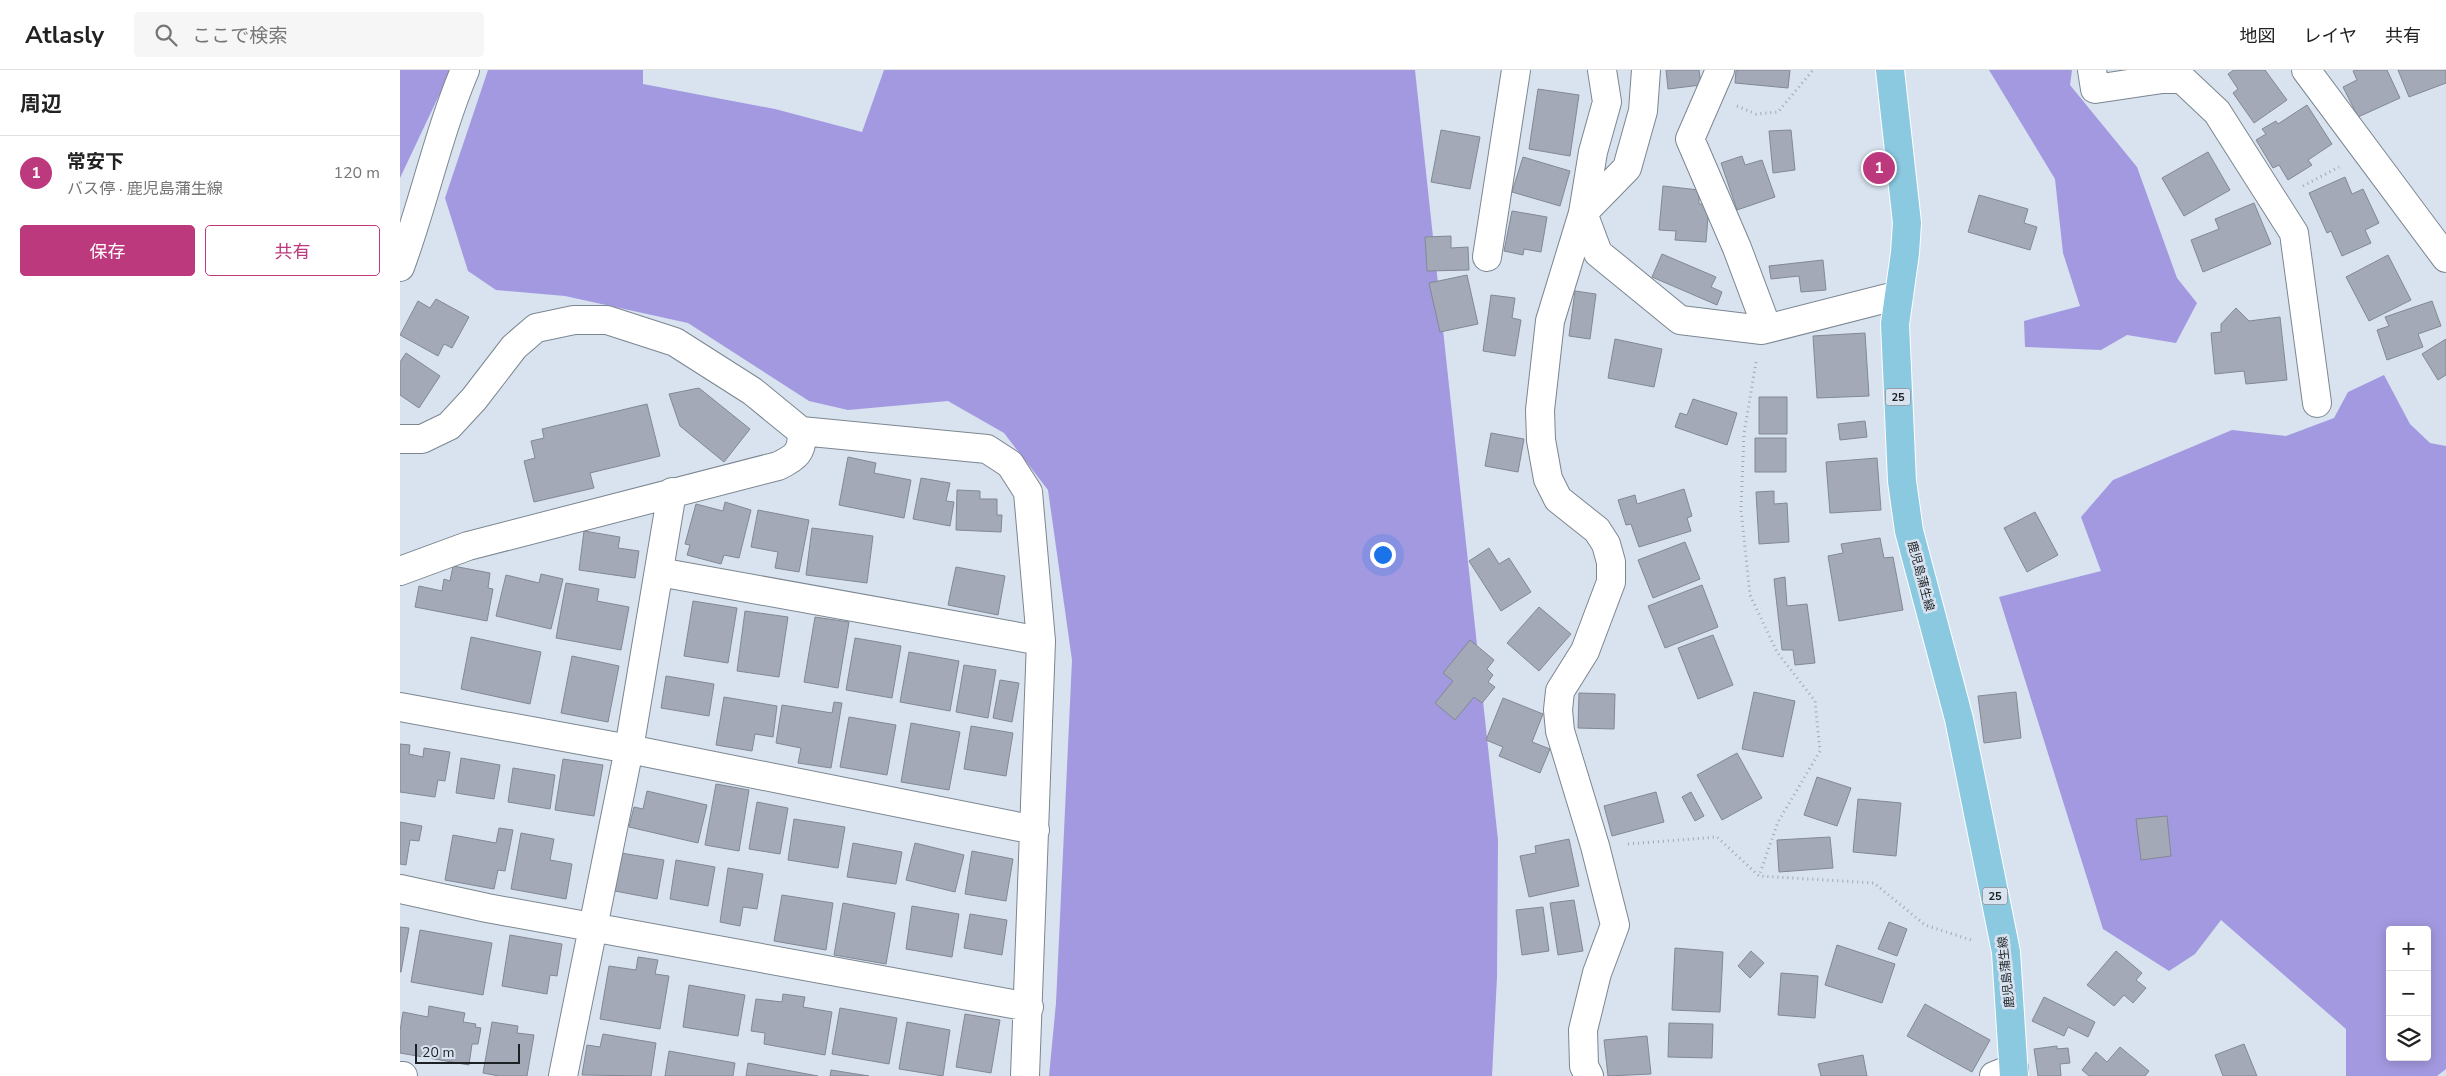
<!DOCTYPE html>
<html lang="ja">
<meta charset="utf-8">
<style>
:root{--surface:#fff;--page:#f6f6f6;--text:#222;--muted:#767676;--line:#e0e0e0;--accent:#bd397e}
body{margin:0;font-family:"Nunito Sans","Noto Sans JP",sans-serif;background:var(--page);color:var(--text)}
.controls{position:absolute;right:15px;bottom:15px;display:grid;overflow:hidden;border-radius:5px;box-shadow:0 2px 12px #0003}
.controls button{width:45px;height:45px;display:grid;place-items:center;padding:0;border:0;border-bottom:1px solid var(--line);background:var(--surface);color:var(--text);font:25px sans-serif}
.scale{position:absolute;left:15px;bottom:12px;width:105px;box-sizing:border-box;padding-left:5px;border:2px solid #1c2125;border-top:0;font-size:14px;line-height:18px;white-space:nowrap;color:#1c2125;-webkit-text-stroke:4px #d8e3ef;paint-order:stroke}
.you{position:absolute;left:982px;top:484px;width:18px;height:18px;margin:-12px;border:4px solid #fff;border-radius:50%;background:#1a73e8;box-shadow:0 0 0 8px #1a73e833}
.badge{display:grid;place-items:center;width:32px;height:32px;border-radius:50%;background:var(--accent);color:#fff;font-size:16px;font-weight:700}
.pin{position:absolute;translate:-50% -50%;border:2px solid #fff;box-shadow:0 1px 5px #0006}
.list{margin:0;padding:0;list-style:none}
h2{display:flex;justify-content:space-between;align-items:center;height:65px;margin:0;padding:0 20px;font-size:21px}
h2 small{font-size:16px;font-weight:400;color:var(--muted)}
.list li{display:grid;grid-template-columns:32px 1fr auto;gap:15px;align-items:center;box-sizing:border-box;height:75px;padding:0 20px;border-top:1px solid var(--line)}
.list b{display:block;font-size:19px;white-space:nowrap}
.list p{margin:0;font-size:16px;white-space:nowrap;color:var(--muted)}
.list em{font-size:16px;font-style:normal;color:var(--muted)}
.actions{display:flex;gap:10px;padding:15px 20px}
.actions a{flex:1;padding:11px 0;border:1px solid var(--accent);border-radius:5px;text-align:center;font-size:18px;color:var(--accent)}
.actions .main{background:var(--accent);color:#fff}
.icon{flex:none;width:28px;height:28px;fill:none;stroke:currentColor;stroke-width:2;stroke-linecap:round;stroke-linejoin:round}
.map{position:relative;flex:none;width:2046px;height:1006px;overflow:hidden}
header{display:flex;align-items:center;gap:30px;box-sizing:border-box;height:70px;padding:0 25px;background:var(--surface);border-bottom:1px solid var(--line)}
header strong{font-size:24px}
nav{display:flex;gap:28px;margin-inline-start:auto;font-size:18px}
.search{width:350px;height:45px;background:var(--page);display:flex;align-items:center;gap:12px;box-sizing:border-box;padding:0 18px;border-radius:5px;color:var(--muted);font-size:19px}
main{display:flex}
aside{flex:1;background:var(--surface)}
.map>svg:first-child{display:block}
.forest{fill:#a299e0;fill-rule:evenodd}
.building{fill:#a3a9b6;stroke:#828894}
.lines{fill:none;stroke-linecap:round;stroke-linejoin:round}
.minor-casing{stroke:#7b8690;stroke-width:30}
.major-casing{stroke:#fff;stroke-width:30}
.path{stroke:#9fa8b2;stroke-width:3;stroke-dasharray:1 4;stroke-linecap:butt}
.minor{stroke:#fff;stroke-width:28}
.major{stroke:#8bc9e0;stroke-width:28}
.labels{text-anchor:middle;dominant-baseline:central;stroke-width:5;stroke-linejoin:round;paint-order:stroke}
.shield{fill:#d8e3ef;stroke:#545b62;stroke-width:1}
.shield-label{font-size:11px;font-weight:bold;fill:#1c2125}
.street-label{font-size:12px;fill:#1c2125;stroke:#d8e3ef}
</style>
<header>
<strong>Atlasly</strong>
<div class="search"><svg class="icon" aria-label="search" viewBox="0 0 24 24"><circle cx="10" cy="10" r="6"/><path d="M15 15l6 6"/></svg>ここで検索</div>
<nav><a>地図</a><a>レイヤ</a><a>共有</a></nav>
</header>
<main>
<aside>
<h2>周辺<small></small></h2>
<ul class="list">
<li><span class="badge">1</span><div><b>常安下</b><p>バス停 · 鹿児島蒲生線</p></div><em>120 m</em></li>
</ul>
<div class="actions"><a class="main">保存</a><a>共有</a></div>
</aside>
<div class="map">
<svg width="2046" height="1006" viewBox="0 0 2046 1006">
<rect width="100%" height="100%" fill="#d8e3ef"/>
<path class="forest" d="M 0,0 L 51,0 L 0,108 Z
M 88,0 L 243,0 L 243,14 L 375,39 L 462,62 L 484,0 L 1015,0 L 1098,770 L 1097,907 L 1092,1006 L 649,1006 L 656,933 L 672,590 L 648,420 L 604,363 L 548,331 L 448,340 L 409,331 L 288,253 L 165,226 L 96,220 L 68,201 L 45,128 Z
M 1589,0 L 1672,0 L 1670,15 L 1737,97 L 1777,208 L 1797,233 L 1776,273 L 1727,265 L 1701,280 L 1625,277 L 1624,251 L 1680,236 L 1663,183 L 1655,109 Z
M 1984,305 L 2010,354 L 2030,373 L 2046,376 L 2046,999 L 2037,1006 L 1946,1006 L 1946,959 L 1821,850 L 1795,884 L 1769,901 L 1703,859 L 1599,527 L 1701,501 L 1681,447 L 1713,410 L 1832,360 L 1886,366 L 1934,348 L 1948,322 ZM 1990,860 L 2027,860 L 2027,987 L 1990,987 Z"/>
<path class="building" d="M 1266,0 L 1299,0 L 1301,15 L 1268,19 Z
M 1336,0 L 1390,0 L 1388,18 L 1335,13 Z
M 1834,0 L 1865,0 L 1887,30 L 1854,53 L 1833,23 L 1838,19 L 1828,4 Z
M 1955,0 L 1987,0 L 2000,28 L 1958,47 L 1943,17 L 1957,10 L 1953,1 Z
M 1998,0 L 2046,0 L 2046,13 L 2009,27 Z
M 1138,19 L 1179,25 L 1170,86 L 1129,79 Z
M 1907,35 L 1932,74 L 1908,90 L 1912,95 L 1888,110 L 1879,95 L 1873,98 L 1856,70 L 1866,64 L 1862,59 L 1876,51 L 1878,54 Z
M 1041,60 L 1080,67 L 1070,119 L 1031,112 Z
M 1391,60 L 1395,100 L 1373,103 L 1369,61 Z
M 1808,82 L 1830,120 L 1784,146 L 1762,108 Z
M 1342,86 L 1345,95 L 1362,90 L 1375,127 L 1337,140 L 1321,93 Z
M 1123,87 L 1170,101 L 1160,136 L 1112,122 Z
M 1945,107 L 1952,124 L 1963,119 L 1979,153 L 1965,160 L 1971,173 L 1942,186 L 1931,161 L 1927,163 L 1909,123 Z
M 1263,116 L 1299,120 L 1299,134 L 1309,134 L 1306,172 L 1275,170 L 1276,161 L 1259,160 Z
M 1579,125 L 1628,139 L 1624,153 L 1637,157 L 1630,180 L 1568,162 Z
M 1854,133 L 1871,174 L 1803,202 L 1791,170 L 1819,159 L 1815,149 Z
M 1112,141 L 1147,147 L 1141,182 L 1124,179 L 1123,185 L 1104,181 Z
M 1051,166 L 1051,178 L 1068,177 L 1069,200 L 1027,201 L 1025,167 Z
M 1262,184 L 1316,207 L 1311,217 L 1322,222 L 1317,235 L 1252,207 Z
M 1988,185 L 2011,230 L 1969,251 L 1946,207 Z
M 1423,190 L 1426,220 L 1401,222 L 1399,206 L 1371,209 L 1369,196 Z
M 1067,205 L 1078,254 L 1040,262 L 1029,213 Z
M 1175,221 L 1196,224 L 1190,269 L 1169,266 Z
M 1091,225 L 1115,228 L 1112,248 L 1121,250 L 1115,286 L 1083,281 Z
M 36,229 L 69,247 L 52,278 L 44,274 L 38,286 L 0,265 L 18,231 L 30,238 Z
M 2032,231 L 2041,256 L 2018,264 L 2023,277 L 1987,290 L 1977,260 L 1989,256 L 1985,247 Z
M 1836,238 L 1849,251 L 1880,247 L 1887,310 L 1846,314 L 1844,301 L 1815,304 L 1811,263 L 1821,262 L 1821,254 Z
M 1465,263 L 1469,326 L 1417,328 L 1413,266 Z
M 1215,269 L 1262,279 L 1254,317 L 1208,308 Z
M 2046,269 L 2046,305 L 2038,310 L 2022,284 Z
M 6,283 L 40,306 L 19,338 L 0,325 L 0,292 Z
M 299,318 L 350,359 L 324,392 L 280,356 L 269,324 Z
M 1359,327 L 1387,327 L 1387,364 L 1359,364 Z
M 1293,329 L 1337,343 L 1327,375 L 1275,357 L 1280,343 L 1287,345 Z
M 247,334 L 260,386 L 190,403 L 194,418 L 134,432 L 124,391 L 135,388 L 131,371 L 144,368 L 142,359 Z
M 1465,351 L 1467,367 L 1440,370 L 1438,354 Z
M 1091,363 L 1124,369 L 1118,402 L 1085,396 Z
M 1355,368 L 1386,368 L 1386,402 L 1355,402 Z
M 448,387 L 476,393 L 474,403 L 511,410 L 504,448 L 439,435 Z
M 1477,388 L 1481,440 L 1430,443 L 1426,392 Z
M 521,408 L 550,413 L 546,431 L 554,432 L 550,456 L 513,449 Z
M 1284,419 L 1292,446 L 1287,448 L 1291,461 L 1239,477 L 1231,454 L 1226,455 L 1218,430 L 1235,425 L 1237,434 Z
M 557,420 L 580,421 L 580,429 L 597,429 L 597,445 L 602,445 L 601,462 L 556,460 Z
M 1374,421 L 1374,434 L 1387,433 L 1389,472 L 1359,474 L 1356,422 Z
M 325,432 L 351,440 L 339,488 L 324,485 L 321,494 L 287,485 L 290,475 L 285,474 L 296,434 L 323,441 Z
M 358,440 L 409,450 L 399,502 L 375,498 L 378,482 L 351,477 Z
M 1635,442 L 1658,485 L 1627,502 L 1604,458 Z
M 412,458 L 473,466 L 467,513 L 406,505 Z
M 184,461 L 220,467 L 218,478 L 239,481 L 235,508 L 179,500 Z
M 1480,468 L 1484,488 L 1493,487 L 1503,540 L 1439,551 L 1428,486 L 1443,483 L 1441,474 Z
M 1285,472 L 1300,509 L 1253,528 L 1238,490 Z
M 1089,478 L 1099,494 L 1109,488 L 1131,522 L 1101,541 L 1069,491 Z
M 53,496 L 90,503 L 88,518 L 93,519 L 87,551 L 15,537 L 19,516 L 42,521 L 44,509 L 50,511 Z
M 556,497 L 605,506 L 598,545 L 548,535 Z
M 141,504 L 163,509 L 151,559 L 96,546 L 106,505 L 139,513 Z
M 1385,507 L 1387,536 L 1407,534 L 1415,593 L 1395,595 L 1393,580 L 1382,580 L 1374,509 Z
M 166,513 L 199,519 L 197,531 L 229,537 L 221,580 L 156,568 Z
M 1302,515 L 1318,557 L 1265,578 L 1248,536 Z
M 293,531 L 337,538 L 328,593 L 284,586 Z
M 1139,537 L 1171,564 L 1139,601 L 1107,573 Z
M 345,541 L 388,547 L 379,607 L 337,601 Z
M 415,547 L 449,552 L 438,618 L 404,612 Z
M 1313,565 L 1333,615 L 1298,629 L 1278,578 Z
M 71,567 L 141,582 L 130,634 L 61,619 Z
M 455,568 L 501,576 L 492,628 L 446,620 Z
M 1070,570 L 1094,590 L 1087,599 L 1093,605 L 1088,612 L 1095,617 L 1082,633 L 1074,627 L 1055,650 L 1035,633 L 1053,611 L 1043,603 Z
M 509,582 L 559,591 L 550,641 L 500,632 Z
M 172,586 L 219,596 L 208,652 L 161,643 Z
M 564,595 L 596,600 L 588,648 L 556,642 Z
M 266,606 L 314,614 L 309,646 L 261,638 Z
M 600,610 L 619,613 L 612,652 L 593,648 Z
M 1354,622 L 1395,631 L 1383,687 L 1342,679 Z
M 1616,622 L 1621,668 L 1584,673 L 1578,626 Z
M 1179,623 L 1215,624 L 1214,659 L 1178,658 Z
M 324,627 L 377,636 L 373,667 L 355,664 L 352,681 L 316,675 Z
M 1103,628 L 1143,644 L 1132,672 L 1150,679 L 1140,703 L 1099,686 L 1103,677 L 1086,670 Z
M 434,632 L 442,633 L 431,698 L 398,693 L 401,678 L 376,673 L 382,635 L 432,643 Z
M 449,647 L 496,655 L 487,705 L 440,697 Z
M 511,653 L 560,662 L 549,720 L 501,712 Z
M 571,656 L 613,663 L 606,706 L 564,699 Z
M 0,674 L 10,675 L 9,684 L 23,687 L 24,678 L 50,682 L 45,711 L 38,710 L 35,727 L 0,722 Z
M 1337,683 L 1362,728 L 1322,750 L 1297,705 Z
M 61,688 L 100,695 L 94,729 L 56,723 Z
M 163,689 L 203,695 L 194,746 L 155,740 Z
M 113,698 L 155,705 L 150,739 L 108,732 Z
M 1417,707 L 1451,718 L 1437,756 L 1404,745 Z
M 316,714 L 349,720 L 339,781 L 305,775 Z
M 247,721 L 307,735 L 298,773 L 229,757 L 234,737 L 243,739 Z
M 1256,722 L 1264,752 L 1212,766 L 1204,736 Z
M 1291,722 L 1304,746 L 1295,751 L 1282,727 Z
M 1458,729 L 1501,733 L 1496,786 L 1453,782 Z
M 357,732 L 388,738 L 380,784 L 349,779 Z
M 1767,746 L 1771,786 L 1741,790 L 1736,749 Z
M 394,749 L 445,757 L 438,798 L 388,790 Z
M 0,752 L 22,756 L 19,771 L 10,770 L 6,795 L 0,794 Z
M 99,758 L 113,760 L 105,801 L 98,800 L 94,819 L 45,810 L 53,765 L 96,773 Z
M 121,763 L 154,769 L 150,790 L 172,794 L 166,829 L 111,819 Z
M 1430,767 L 1433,798 L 1379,802 L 1377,770 Z
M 1169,769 L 1179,816 L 1129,827 L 1120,786 L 1136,783 L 1135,776 Z
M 453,773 L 502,782 L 496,814 L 447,807 Z
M 515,773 L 564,785 L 555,822 L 506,810 Z
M 572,781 L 613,789 L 606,831 L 565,824 Z
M 221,783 L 264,790 L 257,829 L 215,821 Z
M 276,790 L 315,797 L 308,836 L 270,829 Z
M 328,798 L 363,804 L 357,839 L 343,837 L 340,856 L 320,852 Z
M 382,825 L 433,833 L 426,880 L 374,871 Z
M 1174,830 L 1183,881 L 1158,885 L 1150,833 Z
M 443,833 L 495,843 L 486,894 L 434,885 Z
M 512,836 L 559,844 L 552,887 L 506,879 Z
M 1143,837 L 1149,881 L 1122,885 L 1116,840 Z
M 570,844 L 607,850 L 602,885 L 564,878 Z
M 1489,852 L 1507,859 L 1497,886 L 1478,879 Z
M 0,857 L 9,858 L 1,902 L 0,902 Z
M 20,860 L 92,873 L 83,925 L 11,912 Z
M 110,865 L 162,874 L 157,906 L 150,905 L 147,924 L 102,916 Z
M 1437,875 L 1495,894 L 1482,933 L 1425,915 Z
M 1275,878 L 1323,882 L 1320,942 L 1272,940 Z
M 1351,881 L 1364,893 L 1350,908 L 1338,896 Z
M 1716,881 L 1742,903 L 1736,910 L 1746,918 L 1733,933 L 1724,925 L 1714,936 L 1687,915 Z
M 238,887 L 258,890 L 255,904 L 269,906 L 260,959 L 200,949 L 209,896 L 236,900 Z
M 1381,903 L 1418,906 L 1415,948 L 1378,945 Z
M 289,915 L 345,925 L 338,966 L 283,957 Z
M 383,924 L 405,927 L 403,937 L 432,942 L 425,985 L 364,974 L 365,963 L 351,961 L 356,929 L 382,932 Z
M 1644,927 L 1695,952 L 1688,967 L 1668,957 L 1664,966 L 1632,951 Z
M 1525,934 L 1590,970 L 1572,1002 L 1507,966 Z
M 29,936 L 65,943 L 63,952 L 76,954 L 75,957 L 81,958 L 78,974 L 72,974 L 69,995 L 0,983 L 0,961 L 3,942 L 28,947 Z
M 440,938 L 497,948 L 489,994 L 432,984 Z
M 565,944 L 600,950 L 591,1003 L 556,997 Z
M 92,952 L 118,956 L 117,963 L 134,965 L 127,1006 L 99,1006 L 83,1003 Z
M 507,952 L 550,960 L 543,1006 L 499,999 Z
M 1269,953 L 1313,954 L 1312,988 L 1268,987 Z
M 203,964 L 256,973 L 251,1006 L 182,1005 L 187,975 L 200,977 Z
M 1247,966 L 1251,1004 L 1208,1006 L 1204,970 Z
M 1844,974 L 1857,1006 L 1823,1006 L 1815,985 Z
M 1657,976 L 1657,979 L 1668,978 L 1670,993 L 1660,994 L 1661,1006 L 1638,1006 L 1634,979 Z
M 1720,977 L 1749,1001 L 1745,1006 L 1689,1006 L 1682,1000 L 1696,982 L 1707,992 Z
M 269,981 L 335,993 L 333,1006 L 265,1006 Z
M 1463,985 L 1467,1006 L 1421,1006 L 1418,994 Z
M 348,993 L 418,1006 L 346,1006 Z
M 431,1000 L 469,1006 L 430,1006 Z"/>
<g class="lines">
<defs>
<path id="minor" d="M 1246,0 L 1243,41 L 1227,98 L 1183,143 L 1198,183 L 1280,250 L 1362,260 L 1499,225
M 1320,0 L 1290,69 L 1337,178 L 1367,258
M 1692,0 L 1695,19 L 1769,8 L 1783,10 L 1817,42 L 1894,163 L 1917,333
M 1906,0 L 2046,188
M 1087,187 L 1116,0
M 0,197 C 24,132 38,64 65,0
M 0,369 L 22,369 L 49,356 L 74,329 L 114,277 L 136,258 L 174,250 L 207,250 L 275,272 L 352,321 L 401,361 L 587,379 L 610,394 L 628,422 L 641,571 L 625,1006
M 0,501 L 68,476 L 378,396 C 395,388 404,382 401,361
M 259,502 L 641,571
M 0,637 L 229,679 L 635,760
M 0,819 L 87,838 L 629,937
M 0,1006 L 3,1006
M 163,1006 L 229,679 L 272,422
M 1189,1006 L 1184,996 L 1183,960 L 1197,903 L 1215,855 L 1195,776 L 1160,661 L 1158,640 L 1160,621 L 1185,581 L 1211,512 L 1211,492 L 1206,474 L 1197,460 L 1158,429 L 1148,409 L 1141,370 L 1140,340 L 1150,251 L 1183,143 L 1193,82 L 1207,32 L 1202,0
M 1594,1006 L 1614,998"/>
<path id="major" d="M 1490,0 L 1507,153 L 1505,183 L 1495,254 L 1502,411 L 1509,461 L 1559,649 L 1606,882 L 1614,1006"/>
</defs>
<use href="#minor" class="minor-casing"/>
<use href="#major" class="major-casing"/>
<path class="path" d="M 1337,36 L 1356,44 L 1378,42 L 1413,0
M 1903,116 L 1939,97
M 1356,292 L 1344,364 L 1341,440 L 1350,525 L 1377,582 L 1415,631 L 1420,681 L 1378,752 L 1359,806
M 1228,774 L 1317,767 L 1359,806 L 1474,813 L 1525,855 L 1571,870"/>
<use href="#minor" class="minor"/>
<use href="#major" class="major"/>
</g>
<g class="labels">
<g class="shield">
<rect x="1485.5" y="318.5" width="25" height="17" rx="4"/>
<rect x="1582.5" y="817.5" width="25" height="17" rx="4"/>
</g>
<g class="shield-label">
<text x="1498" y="327">25</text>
<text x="1595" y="826">25</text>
</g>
<g class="street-label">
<text transform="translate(1521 506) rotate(75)">鹿児島蒲生線</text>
<text transform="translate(1606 902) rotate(-96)">鹿児島蒲生線</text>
</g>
</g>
</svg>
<div class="controls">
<button>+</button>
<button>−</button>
<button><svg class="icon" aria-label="layers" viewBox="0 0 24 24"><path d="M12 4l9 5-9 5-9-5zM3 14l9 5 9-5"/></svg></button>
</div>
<div class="scale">20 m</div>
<div class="you"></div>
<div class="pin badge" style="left:1479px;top:98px">1</div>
</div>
</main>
